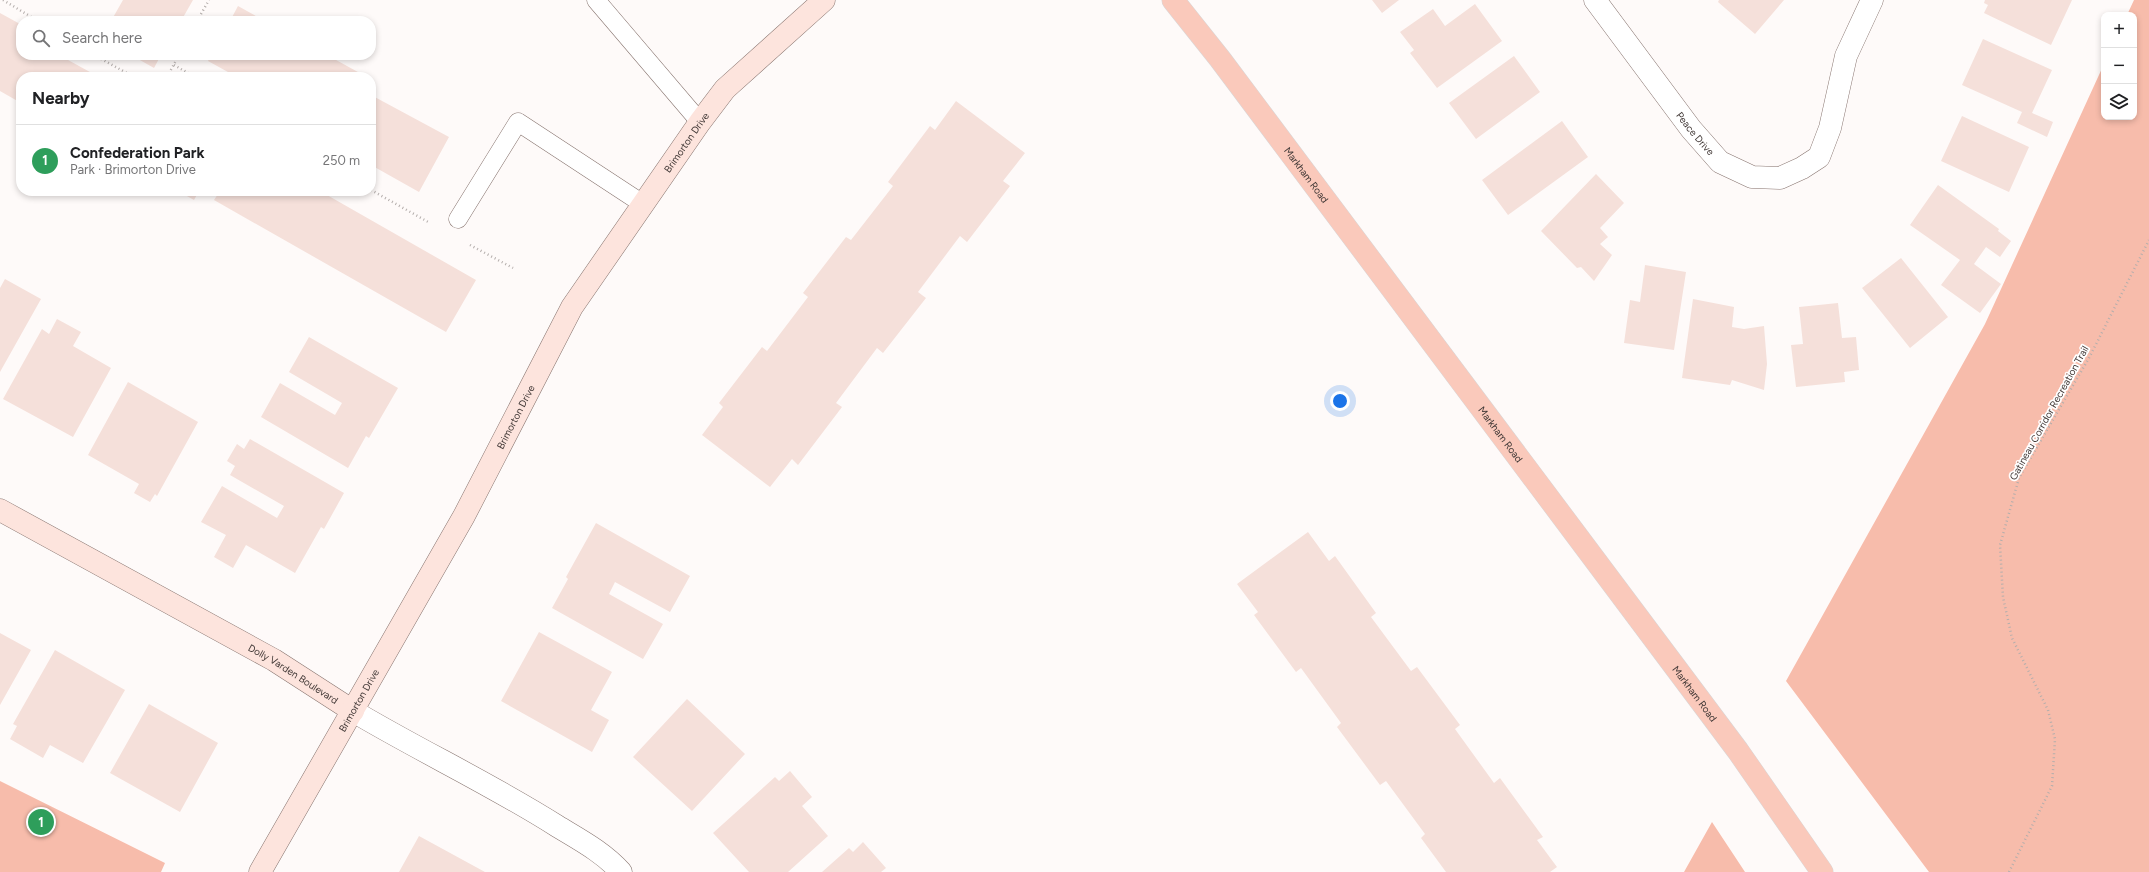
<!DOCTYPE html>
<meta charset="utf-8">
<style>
:root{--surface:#fff;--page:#f6f6f6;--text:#202124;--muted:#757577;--line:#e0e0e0;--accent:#c53d0a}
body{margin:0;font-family:Figtree,sans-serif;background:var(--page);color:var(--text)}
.controls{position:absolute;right:12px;top:12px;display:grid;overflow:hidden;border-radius:8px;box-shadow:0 2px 6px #0003}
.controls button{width:36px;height:36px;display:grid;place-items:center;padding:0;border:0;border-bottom:1px solid var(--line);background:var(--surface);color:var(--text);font:20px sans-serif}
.you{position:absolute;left:1340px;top:401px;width:14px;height:14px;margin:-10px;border:3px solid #fff;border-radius:50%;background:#1a73e8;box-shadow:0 0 0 6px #1a73e833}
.badge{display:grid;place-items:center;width:26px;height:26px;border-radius:50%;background:var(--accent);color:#fff;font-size:13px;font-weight:700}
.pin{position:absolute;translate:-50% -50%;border:2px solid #fff;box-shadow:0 1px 4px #0006}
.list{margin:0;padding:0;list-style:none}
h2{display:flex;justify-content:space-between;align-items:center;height:52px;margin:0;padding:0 16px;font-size:17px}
h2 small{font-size:13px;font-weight:400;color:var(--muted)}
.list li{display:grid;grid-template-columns:26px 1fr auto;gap:12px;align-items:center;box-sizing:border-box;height:72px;padding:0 16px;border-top:1px solid var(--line)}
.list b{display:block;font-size:15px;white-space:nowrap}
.list p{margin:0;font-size:13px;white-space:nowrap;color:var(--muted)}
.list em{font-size:13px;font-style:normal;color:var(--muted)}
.icon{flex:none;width:22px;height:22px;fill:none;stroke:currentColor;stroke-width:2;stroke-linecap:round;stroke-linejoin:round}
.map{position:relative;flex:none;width:2149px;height:872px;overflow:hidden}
.search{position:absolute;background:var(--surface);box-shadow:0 2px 6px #0003;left:16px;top:16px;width:360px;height:44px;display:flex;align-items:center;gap:10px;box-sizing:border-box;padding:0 14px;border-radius:16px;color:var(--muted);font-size:15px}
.panel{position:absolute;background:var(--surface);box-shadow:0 2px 6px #0003;left:16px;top:72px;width:360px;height:124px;border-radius:16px}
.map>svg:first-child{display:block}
.green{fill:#f7bcab}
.building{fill:#f5e0da}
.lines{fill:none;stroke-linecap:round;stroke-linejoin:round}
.lane-casing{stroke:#87746f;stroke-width:19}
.street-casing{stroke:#87746f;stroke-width:23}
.secondary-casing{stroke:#87746f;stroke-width:23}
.primary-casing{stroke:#d9d7d7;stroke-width:23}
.path{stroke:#b4aeac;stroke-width:2.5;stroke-dasharray:1 3;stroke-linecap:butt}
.lane{stroke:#fff;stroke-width:18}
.street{stroke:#fff;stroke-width:22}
.secondary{stroke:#fde4dd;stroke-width:22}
.primary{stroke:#fac9bb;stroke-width:22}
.labels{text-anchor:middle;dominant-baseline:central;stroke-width:3.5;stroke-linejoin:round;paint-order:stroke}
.street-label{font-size:10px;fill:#413836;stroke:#fff}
</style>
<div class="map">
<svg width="2149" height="872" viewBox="0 0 2149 872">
<rect width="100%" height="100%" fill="#fefaf9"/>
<path class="green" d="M 2134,0 L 2149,0 L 2149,872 L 1929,872 L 1786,681 L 1985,324 L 2104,64 L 2104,117 L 2134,117 L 2134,15 L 2127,15 Z
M 0,781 L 165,863 L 161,872 L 0,872 Z
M 1712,822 L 1745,872 L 1684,872 Z"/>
<path class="building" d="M 123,0 L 193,0 L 181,21 L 111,21 Z
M 1372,0 L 1399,0 L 1382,13 Z
M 1719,0 L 1784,0 L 1755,34 L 1718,2 Z
M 1985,0 L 2072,0 L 2051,45 L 1984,13 L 1988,5 L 1984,3 Z
M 1475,4 L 1502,41 L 1437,88 L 1410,53 L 1414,50 L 1400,32 L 1433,9 L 1445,26 Z
M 238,6 L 265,21 L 230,21 Z
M 0,13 L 20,24 L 16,31 L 21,34 L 21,55 L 59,55 L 99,77 L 21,77 L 21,103 L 0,91 Z
M 1983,39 L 2052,70 L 2032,113 L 2053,122 L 2047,137 L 2017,123 L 2022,112 L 1962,85 Z
M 131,55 L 161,55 L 154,68 Z
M 211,55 L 327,55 L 367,77 L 237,77 L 208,61 Z
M 1514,56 L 1540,92 L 1476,139 L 1449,103 Z
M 371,95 L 449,137 L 419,192 L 371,165 Z
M 956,101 L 1025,153 L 1003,181 L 1010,186 L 967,242 L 960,236 L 918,292 L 926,298 L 883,353 L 877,348 L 836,403 L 842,407 L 798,465 L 792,459 L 770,487 L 702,435 L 723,407 L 719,403 L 762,347 L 767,351 L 808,297 L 803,293 L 846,237 L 851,240 L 893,186 L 888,182 L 930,126 L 935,130 Z
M 1962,116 L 2029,147 L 2009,192 L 1941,161 Z
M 1562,121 L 1588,157 L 1508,215 L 1482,180 Z
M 1596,174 L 1624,203 L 1600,228 L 1608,237 L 1600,244 L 1612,255 L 1594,281 L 1581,267 L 1577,268 L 1541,231 Z
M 1938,185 L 1999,229 L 1998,231 L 2011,241 L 2000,257 L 1986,247 L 1974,264 L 2001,284 L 1980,313 L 1941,285 L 1960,260 L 1910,225 Z
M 178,191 L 199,191 L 194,200 Z
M 220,191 L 320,191 L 476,280 L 446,332 L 214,200 Z
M 1901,258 L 1948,317 L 1910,348 L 1862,288 Z
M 1645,265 L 1686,272 L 1674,350 L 1624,343 L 1630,300 L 1640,302 Z
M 5,279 L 41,299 L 0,372 L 0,288 Z
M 1693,299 L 1734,307 L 1732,327 L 1744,329 L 1764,326 L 1767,364 L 1764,390 L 1732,380 L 1730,385 L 1682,378 Z
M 1838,303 L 1842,338 L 1856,337 L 1859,370 L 1844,372 L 1845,382 L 1796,387 L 1791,345 L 1803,344 L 1799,307 Z
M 57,319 L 81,332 L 73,346 L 111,368 L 73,437 L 3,399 L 42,329 L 49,334 Z
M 309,337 L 398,388 L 369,438 L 366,436 L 348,468 L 261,417 L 280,383 L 335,415 L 342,403 L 289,372 Z
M 128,382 L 198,422 L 157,496 L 155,494 L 150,502 L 134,493 L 139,484 L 88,455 Z
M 250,439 L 344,493 L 324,529 L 321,527 L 295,573 L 246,545 L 233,568 L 214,557 L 226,535 L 201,522 L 222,486 L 277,518 L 284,506 L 230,475 L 235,466 L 227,461 L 237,444 L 244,449 Z
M 596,523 L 690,576 L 670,612 L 615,582 L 609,594 L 663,624 L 643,659 L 552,608 L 568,579 L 566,577 Z
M 1308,532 L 1329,561 L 1335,556 L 1376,613 L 1371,617 L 1411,671 L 1417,667 L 1460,725 L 1455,729 L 1494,783 L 1500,778 L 1543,837 L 1537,840 L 1557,867 L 1550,872 L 1446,872 L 1421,838 L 1425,834 L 1386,781 L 1380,785 L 1337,727 L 1341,723 L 1301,668 L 1296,672 L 1254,615 L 1258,612 L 1237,584 Z
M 539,632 L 612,672 L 591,710 L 609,720 L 592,752 L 501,701 Z
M 0,633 L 31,650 L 0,705 Z
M 55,650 L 125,690 L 83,763 L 50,745 L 43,758 L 10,739 L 17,726 L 13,724 Z
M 687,699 L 745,754 L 692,811 L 633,757 Z
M 149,704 L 218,743 L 180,812 L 110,773 Z
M 790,771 L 812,797 L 802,806 L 828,836 L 788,872 L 749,872 L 713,833 L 775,777 L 779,781 Z
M 419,836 L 485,872 L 399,872 Z
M 863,842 L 886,868 L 881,872 L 822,872 L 849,848 L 853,852 Z"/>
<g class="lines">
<defs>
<path id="lane" d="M 596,0 L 700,122
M 458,219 L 518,122 L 643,204"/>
<g id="street">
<path id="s1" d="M 1595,0 L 1691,129 L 1720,162 L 1752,177 L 1780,178 L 1802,168 L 1819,157 L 1830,128 L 1846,56 L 1872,0"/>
<path d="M 353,711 C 420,751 491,784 557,826 C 580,840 603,852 621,872"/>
</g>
<g id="secondary">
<path id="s2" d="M 0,510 L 274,660 L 353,711"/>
<path id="s3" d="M 260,872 L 464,516 L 572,307 L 700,122 L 725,89 L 824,0"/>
</g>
<g id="primary">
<path id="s4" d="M 1173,0 L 1220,59 L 1738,751 L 1822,872"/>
</g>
</defs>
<use href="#lane" class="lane-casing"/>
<use href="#street" class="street-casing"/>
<use href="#secondary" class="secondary-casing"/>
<use href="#primary" class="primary-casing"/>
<path class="path" d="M 3,0 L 38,21
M 197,21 L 209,0
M 94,55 L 134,77
M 174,65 L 195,77
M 167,77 L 179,55
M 371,190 L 430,223
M 470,245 L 513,268
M 2009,872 L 2052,786 L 2055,739 L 2048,710 L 2012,638 L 2003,597 L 2000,545 L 2019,478 L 2089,358 L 2149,240"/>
<use href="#lane" class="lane"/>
<use href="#street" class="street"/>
<use href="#secondary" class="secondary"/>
<use href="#primary" class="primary"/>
</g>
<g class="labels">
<g class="street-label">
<text stroke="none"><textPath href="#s1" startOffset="167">Peace Drive</textPath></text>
<text stroke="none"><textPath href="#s3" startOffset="846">Brimorton Drive</textPath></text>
<text stroke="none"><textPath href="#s4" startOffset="220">Markham Road</textPath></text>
<text transform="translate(2049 413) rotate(-61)">Gatineau Corridor Recreation Trail</text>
<text stroke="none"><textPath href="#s3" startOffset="522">Brimorton Drive</textPath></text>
<text stroke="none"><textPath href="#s4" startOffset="544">Markham Road</textPath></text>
<text stroke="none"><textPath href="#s2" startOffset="336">Dolly Varden Boulevard</textPath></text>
<text stroke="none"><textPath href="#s4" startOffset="868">Markham Road</textPath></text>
<text stroke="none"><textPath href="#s3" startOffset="198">Brimorton Drive</textPath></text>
</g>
</g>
</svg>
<div class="controls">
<button>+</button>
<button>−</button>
<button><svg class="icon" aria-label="layers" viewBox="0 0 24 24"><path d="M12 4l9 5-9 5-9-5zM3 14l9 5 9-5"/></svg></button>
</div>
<div class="you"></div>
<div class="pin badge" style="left:41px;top:822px;background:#2e9e5b">1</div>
<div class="search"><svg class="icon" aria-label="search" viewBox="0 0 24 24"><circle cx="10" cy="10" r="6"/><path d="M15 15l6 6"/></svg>Search here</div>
<section class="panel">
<h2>Nearby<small></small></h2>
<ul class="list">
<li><span class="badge" style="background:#2e9e5b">1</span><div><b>Confederation Park</b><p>Park · Brimorton Drive</p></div><em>250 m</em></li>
</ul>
</section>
</div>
